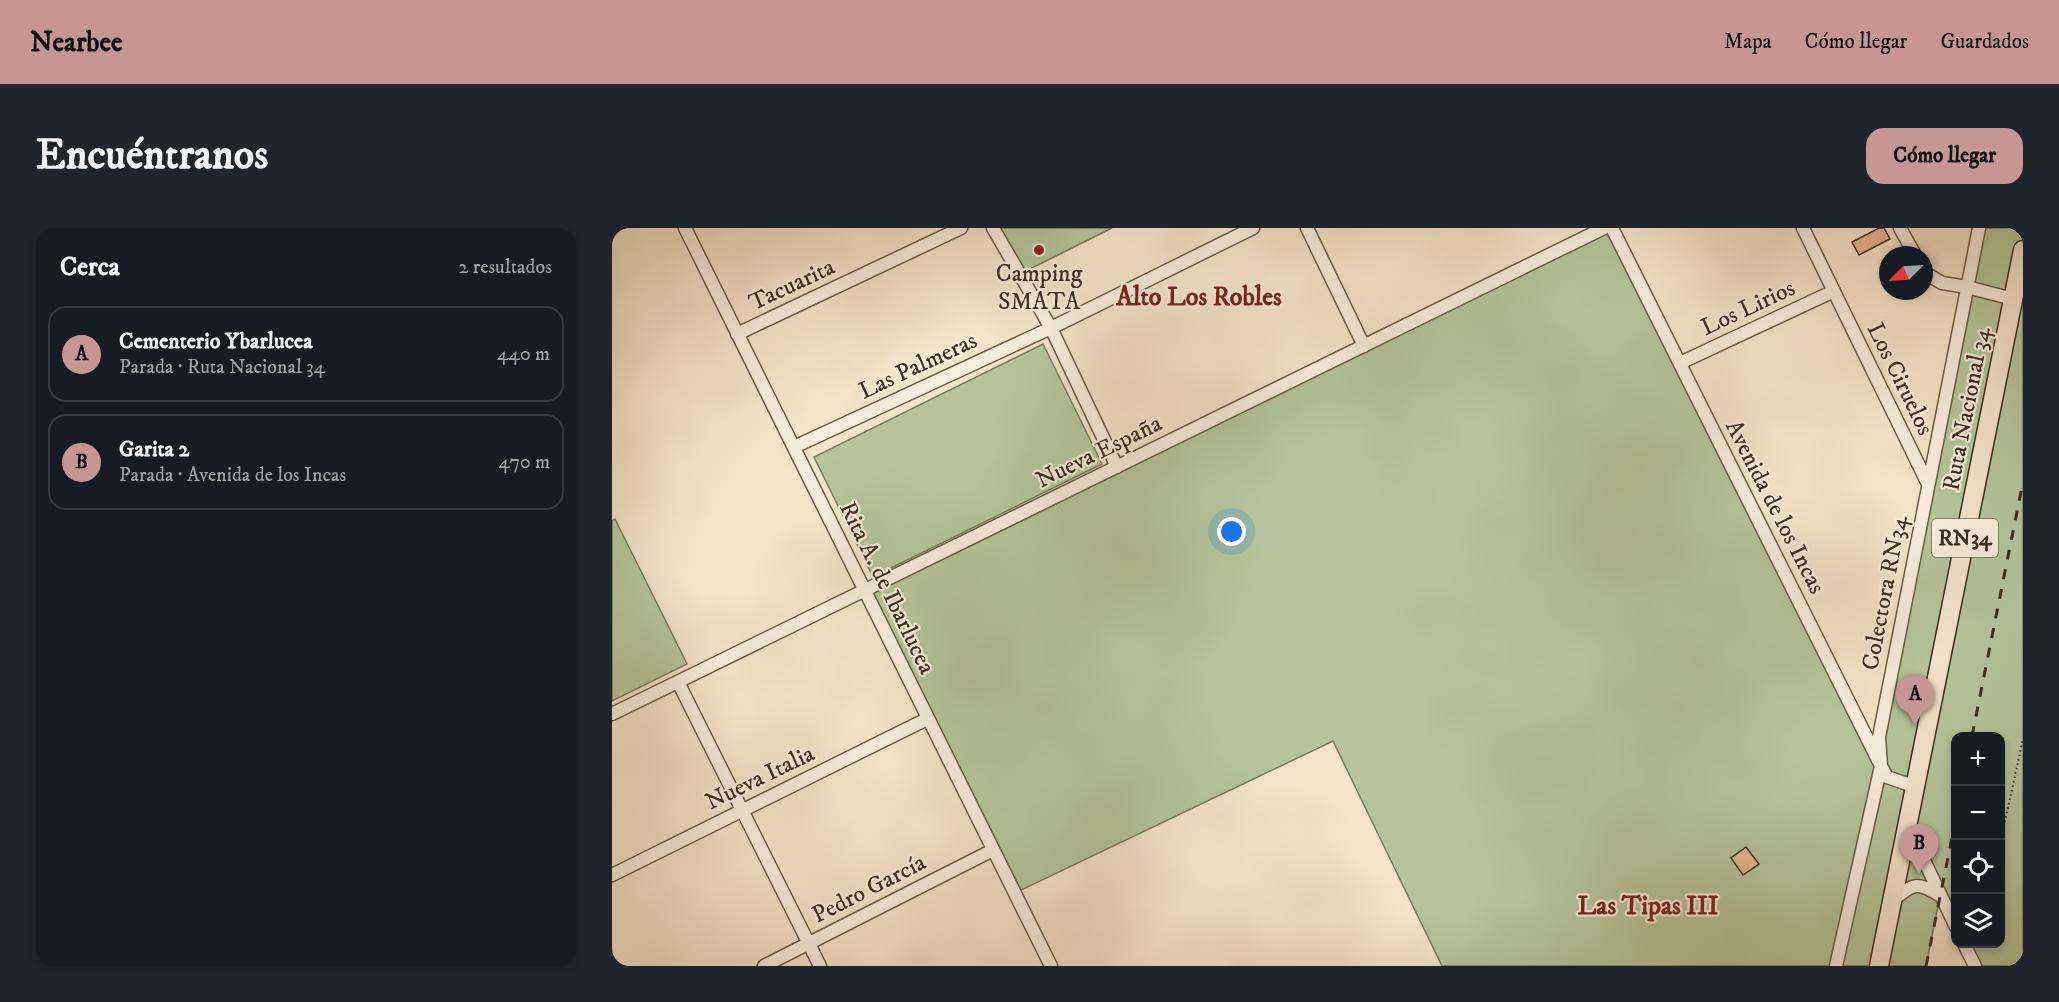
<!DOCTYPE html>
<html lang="es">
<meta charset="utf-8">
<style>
:root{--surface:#171b24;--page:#20242c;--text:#f1f3f6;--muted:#9ea1a6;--line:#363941;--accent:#c59692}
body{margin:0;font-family:"IM FELL DW Pica",serif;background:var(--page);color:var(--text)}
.controls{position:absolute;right:18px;bottom:18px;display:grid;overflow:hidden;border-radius:12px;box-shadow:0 3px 9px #0003}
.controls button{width:54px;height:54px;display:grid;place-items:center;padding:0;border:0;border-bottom:2px solid var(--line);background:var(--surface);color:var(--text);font:30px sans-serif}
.compass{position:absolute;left:1267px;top:18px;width:54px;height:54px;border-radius:50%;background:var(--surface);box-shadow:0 3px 9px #0003;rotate:246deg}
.you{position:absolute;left:620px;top:304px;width:21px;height:21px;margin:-15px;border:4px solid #fff;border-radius:50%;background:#1a73e8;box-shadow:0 0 0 9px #1a73e833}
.badge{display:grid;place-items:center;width:39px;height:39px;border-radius:50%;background:var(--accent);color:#111;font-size:20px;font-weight:700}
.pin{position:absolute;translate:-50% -50px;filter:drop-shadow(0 2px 3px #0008)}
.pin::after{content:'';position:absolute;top:32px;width:21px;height:18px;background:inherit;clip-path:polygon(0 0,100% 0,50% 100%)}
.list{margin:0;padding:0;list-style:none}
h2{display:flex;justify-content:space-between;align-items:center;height:78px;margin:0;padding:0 24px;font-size:26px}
h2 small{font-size:20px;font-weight:400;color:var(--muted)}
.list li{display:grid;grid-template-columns:39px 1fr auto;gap:18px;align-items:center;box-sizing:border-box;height:96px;margin:0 12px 12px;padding:0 12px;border:2px solid var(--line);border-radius:18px}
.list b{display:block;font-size:22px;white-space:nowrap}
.list p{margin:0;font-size:20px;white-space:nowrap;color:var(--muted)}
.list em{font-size:20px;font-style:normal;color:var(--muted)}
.icon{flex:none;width:33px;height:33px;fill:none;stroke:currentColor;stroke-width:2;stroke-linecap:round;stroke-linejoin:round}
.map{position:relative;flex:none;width:1411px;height:738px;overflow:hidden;border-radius:18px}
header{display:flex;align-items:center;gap:36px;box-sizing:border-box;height:84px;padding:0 30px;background:var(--accent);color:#111}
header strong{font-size:28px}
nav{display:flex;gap:33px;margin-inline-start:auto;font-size:21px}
.intro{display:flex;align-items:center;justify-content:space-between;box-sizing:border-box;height:144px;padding:0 36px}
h1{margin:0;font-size:42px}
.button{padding:15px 27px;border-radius:18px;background:var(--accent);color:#111;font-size:21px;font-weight:700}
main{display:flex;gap:36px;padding:0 36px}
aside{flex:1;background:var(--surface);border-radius:18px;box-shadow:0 3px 9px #0003}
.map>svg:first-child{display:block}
.green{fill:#b5c59b;stroke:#79795c;stroke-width:1.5}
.building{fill:#e7b693;stroke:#3d2d1d;stroke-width:1.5}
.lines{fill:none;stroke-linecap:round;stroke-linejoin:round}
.minor-casing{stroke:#6b5b48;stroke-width:15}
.highway-casing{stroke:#3d2d1d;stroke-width:21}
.path{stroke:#3d2d1d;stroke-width:2;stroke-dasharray:1.5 3;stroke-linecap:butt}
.minor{stroke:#f8eddc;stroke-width:12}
.highway{stroke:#f4e4c9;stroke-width:18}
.rail{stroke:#3d2d1d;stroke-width:3;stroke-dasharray:10 10;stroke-linecap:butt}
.poi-dot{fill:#8f2418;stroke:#f8eddc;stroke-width:2}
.labels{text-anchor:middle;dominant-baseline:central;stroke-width:4.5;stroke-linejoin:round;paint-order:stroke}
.shield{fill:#f8eddc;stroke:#756756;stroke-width:1.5}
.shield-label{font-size:22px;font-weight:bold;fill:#3d2d1d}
.poi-label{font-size:24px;fill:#3d2d1d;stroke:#f8eddc}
.street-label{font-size:24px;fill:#3d2d1d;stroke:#f8eddc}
.neighbourhood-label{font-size:26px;font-weight:bold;fill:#7a1f14;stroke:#f8eddc}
</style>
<header>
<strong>Nearbee</strong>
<nav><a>Mapa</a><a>Cómo llegar</a><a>Guardados</a></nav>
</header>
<div class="intro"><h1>Encuéntranos</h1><a class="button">Cómo llegar</a></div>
<main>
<aside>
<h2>Cerca<small>2 resultados</small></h2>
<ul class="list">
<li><span class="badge">A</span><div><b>Cementerio Ybarlucea</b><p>Parada · Ruta Nacional 34</p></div><em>440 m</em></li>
<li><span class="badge">B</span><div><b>Garita 2</b><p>Parada · Avenida de los Incas</p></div><em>470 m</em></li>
</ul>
</aside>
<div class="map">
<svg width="1411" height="738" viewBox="0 0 1411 738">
<rect width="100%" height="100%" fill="#f4e4c9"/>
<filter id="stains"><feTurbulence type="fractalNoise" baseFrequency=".00333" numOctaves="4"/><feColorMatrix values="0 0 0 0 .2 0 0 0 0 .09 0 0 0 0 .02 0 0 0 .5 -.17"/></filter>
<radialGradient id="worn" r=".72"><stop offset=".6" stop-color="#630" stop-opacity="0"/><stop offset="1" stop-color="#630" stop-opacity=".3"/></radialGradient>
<path class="green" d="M 388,0 L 500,0 L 410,45 Z
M 1000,0 L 1268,536 L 1267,509 L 1367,0 L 1411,0 L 1411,738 L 1363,738 L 1352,716 L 1388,716 L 1388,508 L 1344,508 L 1343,699 L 1328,668 L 1314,738 L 830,738 L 721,513 L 403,665 L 253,363 Z
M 431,116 L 490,236 L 261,349 L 202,229 Z
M 3,291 L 75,436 L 0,473 L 0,293 Z"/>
<path class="building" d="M 1267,0 L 1272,0 L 1278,11 L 1247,27 L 1240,14 Z
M 1134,619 L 1147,636 L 1131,647 L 1119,630 Z"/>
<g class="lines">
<defs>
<path id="minor" d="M 73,0 L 439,738
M 381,0 L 439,100 L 505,239
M 695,0 L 752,118
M 1000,0 L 1269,538 L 1275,549 L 1304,559
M 1191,0 L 1316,256
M 1288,0 L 1303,27
M 1312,41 L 1315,46 L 1330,55 L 1355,59 L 1401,71
M 125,106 L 349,0
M 1068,135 L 1222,63
M 182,219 L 439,100 L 641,0
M 66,454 L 208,738
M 0,486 L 992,0
M 1296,599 L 1344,699
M 0,647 L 315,491
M 1281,672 C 1300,657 1304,652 1327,667
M 1352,716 L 1363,738
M 152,738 L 381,622
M 1224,738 L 1269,538 L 1267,509 L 1367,0"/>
<path id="highway" d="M 1267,738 L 1411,22"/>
</defs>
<use href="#minor" class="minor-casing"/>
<use href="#highway" class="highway-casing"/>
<path class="path" d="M 1388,616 L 1411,511"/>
<use href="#minor" class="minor"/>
<use href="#highway" class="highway"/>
<path class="rail" d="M 1360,508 L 1411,254
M 1314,738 L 1344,590"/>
</g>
<circle class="poi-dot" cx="427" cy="22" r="6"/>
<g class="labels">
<rect class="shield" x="1320" y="291" width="66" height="38" rx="4.5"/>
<g class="shield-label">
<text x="1353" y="310">RN34</text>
</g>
<g class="poi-label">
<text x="427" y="46">Camping<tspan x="427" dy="28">SMATA</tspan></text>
</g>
<g class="street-label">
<text transform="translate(180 57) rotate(-25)">Tacuarita</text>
<text transform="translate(1136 80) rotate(-25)">Los Lirios</text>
<text transform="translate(306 138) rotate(-25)">Las Palmeras</text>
<text transform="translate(1288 151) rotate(64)">Los Ciruelos</text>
<text transform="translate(1355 181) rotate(-79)">Ruta Nacional 34</text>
<text transform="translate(487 224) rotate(-26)">Nueva España</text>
<text transform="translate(1163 279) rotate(63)">Avenida de los Incas</text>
<text transform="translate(275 360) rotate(64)">Rita A. de Ibarlucea</text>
<text transform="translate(1273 365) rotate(-79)">Colectora RN34</text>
<text transform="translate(148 550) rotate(-26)">Nueva Italia</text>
<text transform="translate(257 661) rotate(-27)">Pedro García</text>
</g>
<g class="neighbourhood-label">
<text x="587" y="69">Alto Los Robles</text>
<text x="1036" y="678">Las Tipas III</text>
</g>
</g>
<rect width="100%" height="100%" filter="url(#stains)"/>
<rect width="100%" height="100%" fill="url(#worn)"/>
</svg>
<div class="controls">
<button>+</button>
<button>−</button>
<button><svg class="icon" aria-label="locate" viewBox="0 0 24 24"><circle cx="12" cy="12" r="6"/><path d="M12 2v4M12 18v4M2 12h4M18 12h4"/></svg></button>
<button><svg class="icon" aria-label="layers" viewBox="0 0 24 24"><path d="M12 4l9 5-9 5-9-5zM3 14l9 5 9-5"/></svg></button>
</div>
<svg class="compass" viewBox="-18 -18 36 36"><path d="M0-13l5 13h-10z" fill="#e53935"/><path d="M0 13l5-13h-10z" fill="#9ea1a6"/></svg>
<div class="you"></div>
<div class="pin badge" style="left:1303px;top:497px">A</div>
<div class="pin badge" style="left:1307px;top:646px">B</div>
</div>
</main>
